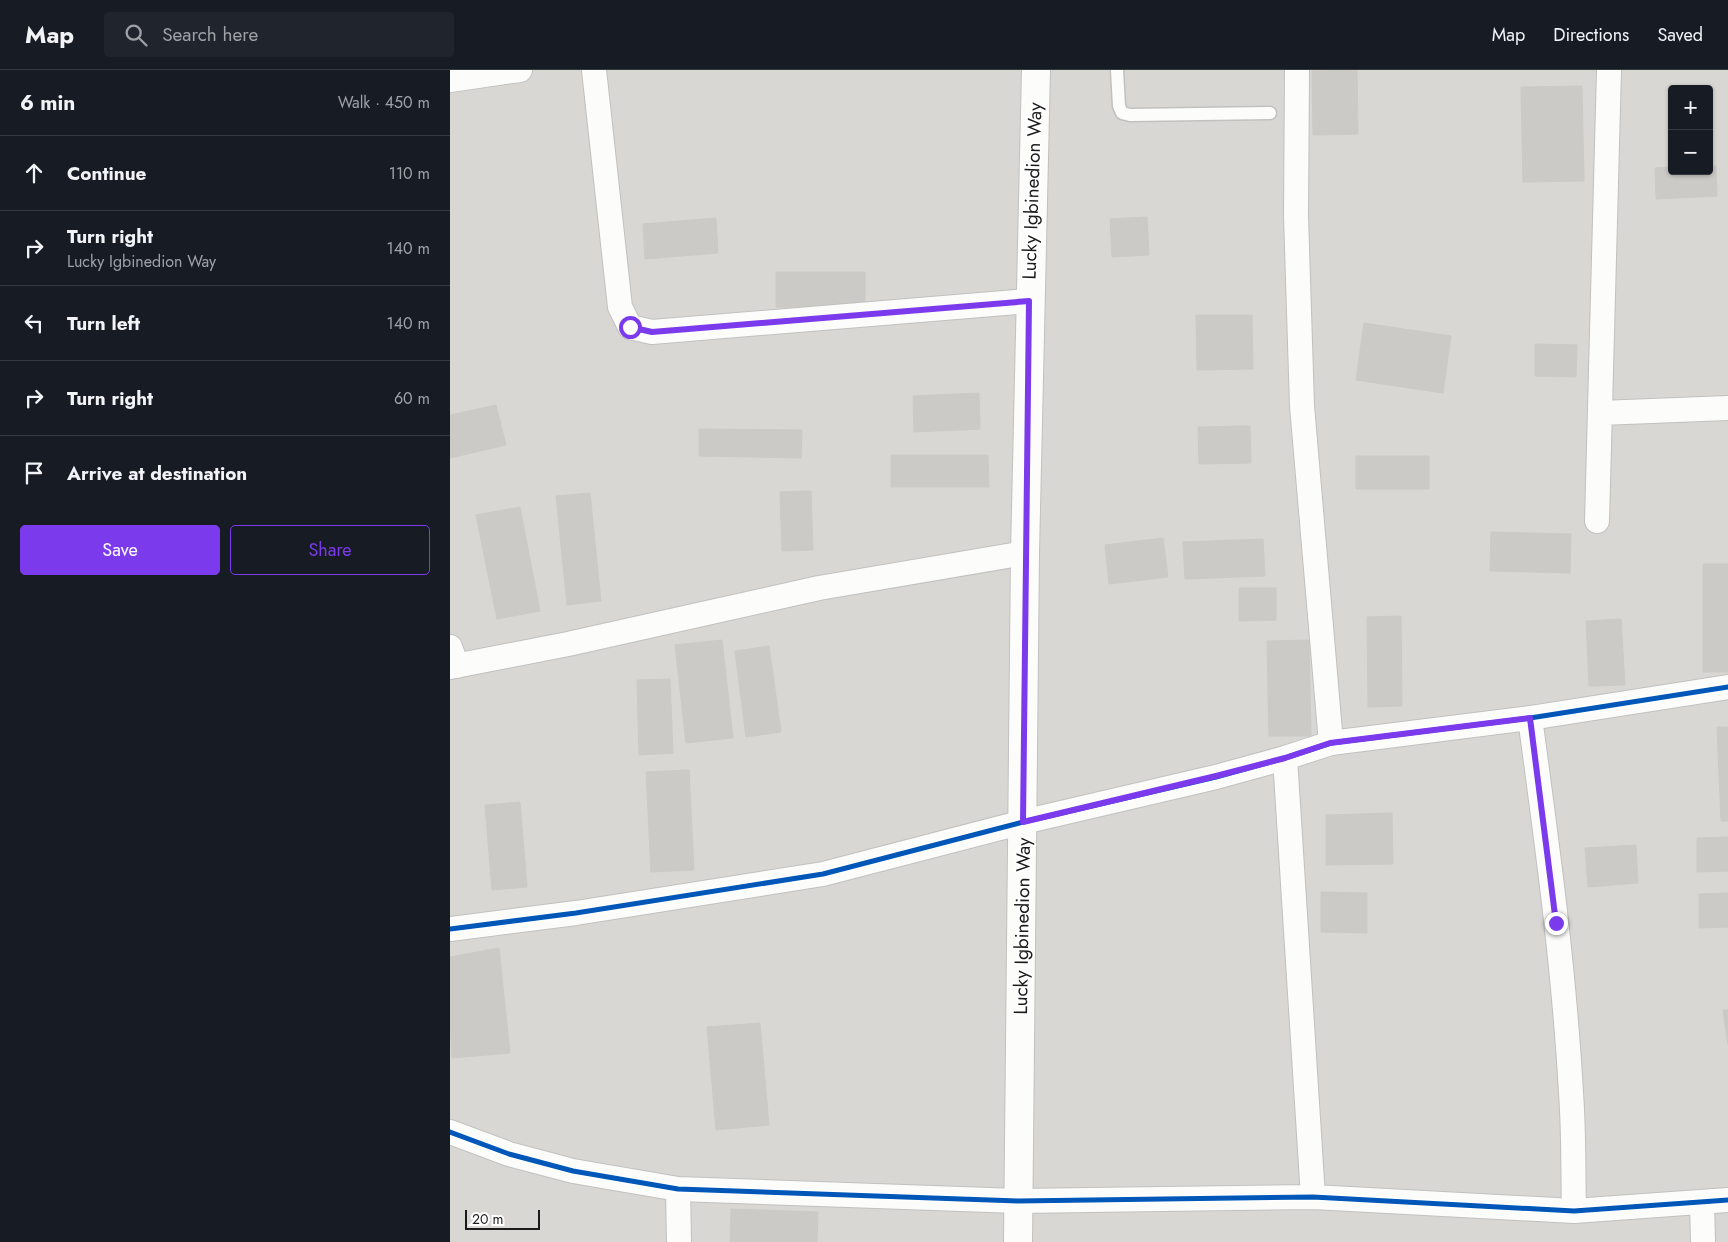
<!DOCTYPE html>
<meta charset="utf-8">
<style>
:root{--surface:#171b24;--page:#20242c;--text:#f1f3f6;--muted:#9ea1a6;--line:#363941;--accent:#7c3aed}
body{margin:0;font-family:Jost,sans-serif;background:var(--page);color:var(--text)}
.controls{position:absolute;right:15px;top:15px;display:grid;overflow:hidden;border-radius:5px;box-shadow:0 1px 4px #0004}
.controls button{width:45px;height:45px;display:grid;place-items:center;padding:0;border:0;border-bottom:1px solid var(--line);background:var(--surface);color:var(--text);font:25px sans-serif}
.scale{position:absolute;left:15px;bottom:12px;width:75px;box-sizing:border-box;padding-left:5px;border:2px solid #1a1a1a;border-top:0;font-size:14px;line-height:18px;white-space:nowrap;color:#1a1a1a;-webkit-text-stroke:4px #fff;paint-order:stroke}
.stop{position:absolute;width:15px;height:15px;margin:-11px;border:4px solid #7c3aed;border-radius:50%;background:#fff}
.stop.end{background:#7c3aed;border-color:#fff;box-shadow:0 1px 5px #0008}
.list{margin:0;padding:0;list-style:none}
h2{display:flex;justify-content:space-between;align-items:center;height:65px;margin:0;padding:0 20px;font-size:21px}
h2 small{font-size:16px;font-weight:400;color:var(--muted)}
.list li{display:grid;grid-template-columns:32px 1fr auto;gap:15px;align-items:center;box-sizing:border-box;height:75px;padding:0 20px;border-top:1px solid var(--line)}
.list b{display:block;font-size:19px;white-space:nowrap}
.list p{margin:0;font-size:16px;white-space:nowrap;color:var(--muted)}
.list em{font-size:16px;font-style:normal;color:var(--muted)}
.actions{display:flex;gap:10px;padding:15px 20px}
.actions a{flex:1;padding:11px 0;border:1px solid var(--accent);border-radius:5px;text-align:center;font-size:18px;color:var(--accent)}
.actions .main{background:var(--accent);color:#fff}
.icon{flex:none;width:28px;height:28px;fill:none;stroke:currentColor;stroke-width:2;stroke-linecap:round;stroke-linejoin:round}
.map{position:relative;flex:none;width:1278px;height:1172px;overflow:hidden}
header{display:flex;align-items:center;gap:30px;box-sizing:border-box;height:70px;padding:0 25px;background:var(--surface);border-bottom:1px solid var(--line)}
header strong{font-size:24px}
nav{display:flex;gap:28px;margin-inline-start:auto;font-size:18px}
.search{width:350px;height:45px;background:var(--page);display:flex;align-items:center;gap:12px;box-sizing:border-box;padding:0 18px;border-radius:5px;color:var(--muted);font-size:19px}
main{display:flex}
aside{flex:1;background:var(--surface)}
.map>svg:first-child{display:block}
.residential{fill:#d8d7d4;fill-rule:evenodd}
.building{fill:#cccac6;stroke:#cccac4}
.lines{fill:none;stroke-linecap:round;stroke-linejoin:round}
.service-casing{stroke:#c1c1bf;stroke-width:15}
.minor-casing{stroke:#c1c1bf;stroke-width:26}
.tertiary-casing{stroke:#c1c1bf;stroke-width:30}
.service{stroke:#fcfcfb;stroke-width:12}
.minor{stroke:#fcfcfb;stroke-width:24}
.tertiary{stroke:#fcfcfb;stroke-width:28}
.cycleway-casing{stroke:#fff;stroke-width:8}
.cycleway{stroke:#0057b8;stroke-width:5}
.route{stroke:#7c3aed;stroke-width:6}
.labels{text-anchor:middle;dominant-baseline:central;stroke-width:4;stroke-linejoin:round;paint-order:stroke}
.street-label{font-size:19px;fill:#1a1a1a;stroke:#fff}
</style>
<header>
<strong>Map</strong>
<div class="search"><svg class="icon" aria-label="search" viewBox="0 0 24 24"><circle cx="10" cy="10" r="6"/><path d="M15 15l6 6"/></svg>Search here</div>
<nav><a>Map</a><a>Directions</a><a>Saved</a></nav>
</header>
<main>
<aside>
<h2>6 min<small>Walk · 450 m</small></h2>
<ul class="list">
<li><svg class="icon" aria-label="ahead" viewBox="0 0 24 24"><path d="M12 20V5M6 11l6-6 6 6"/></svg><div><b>Continue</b></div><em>110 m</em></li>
<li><svg class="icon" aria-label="right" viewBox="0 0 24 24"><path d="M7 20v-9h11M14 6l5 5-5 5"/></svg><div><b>Turn right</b><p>Lucky Igbinedion Way</p></div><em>140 m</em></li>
<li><svg class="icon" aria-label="left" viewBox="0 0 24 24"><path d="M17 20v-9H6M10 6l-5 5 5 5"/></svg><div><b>Turn left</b></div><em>140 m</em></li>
<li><svg class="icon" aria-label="right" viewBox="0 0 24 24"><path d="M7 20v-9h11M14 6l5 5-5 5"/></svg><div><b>Turn right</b></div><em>60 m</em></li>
<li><svg class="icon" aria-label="arrive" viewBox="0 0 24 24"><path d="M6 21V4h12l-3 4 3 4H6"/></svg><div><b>Arrive at destination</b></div></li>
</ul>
<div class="actions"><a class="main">Save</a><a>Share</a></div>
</aside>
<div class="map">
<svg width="1278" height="1172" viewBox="0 0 1278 1172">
<rect width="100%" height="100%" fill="#e9e8e3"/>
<path class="residential" d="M 0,0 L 1278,0 L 1278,1172 L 0,1172 ZM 1222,19 L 1259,19 L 1259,101 L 1222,101 Z"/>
<path class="building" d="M 907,0 L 908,64 L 863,65 L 862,1 Z
M 1132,16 L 1134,111 L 1073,112 L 1071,17 Z
M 1259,96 L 1266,96 L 1267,126 L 1206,129 L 1205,98 L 1222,97 L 1222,101 L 1259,101 Z
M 697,147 L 699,185 L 662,187 L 660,149 Z
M 266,148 L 268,183 L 195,189 L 193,154 Z
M 326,202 L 415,202 L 415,238 L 326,237 Z
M 746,245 L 802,245 L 803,299 L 747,300 Z
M 914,253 L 1001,266 L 993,323 L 906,310 Z
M 1085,274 L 1127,275 L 1126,307 L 1085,306 Z
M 529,323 L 530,359 L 464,362 L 463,326 Z
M 46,335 L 56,375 L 0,388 L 0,345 Z
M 800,356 L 801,393 L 749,394 L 748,357 Z
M 249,359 L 352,360 L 351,388 L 249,386 Z
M 441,385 L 538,385 L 539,417 L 441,417 Z
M 906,386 L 979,386 L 979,419 L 906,419 Z
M 361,421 L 363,480 L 332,481 L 330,422 Z
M 140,423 L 151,531 L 117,535 L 106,426 Z
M 70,437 L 90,541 L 47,549 L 26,445 Z
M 1041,462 L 1121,464 L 1120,503 L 1040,501 Z
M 713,468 L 718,507 L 659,514 L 655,475 Z
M 813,469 L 815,506 L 735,509 L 733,472 Z
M 1253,494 L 1278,494 L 1278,602 L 1253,602 Z
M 789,518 L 826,518 L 826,550 L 789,551 Z
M 951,546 L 952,636 L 918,637 L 917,547 Z
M 1171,549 L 1175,615 L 1139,616 L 1136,551 Z
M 272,570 L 283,668 L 236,673 L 225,575 Z
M 859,570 L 861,666 L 819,666 L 817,571 Z
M 319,576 L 331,662 L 296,667 L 285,581 Z
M 220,609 L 223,683 L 189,685 L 187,610 Z
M 1267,657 L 1278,657 L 1278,751 L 1271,751 Z
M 239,700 L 244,800 L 201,802 L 196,702 Z
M 70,732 L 77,817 L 42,820 L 35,735 Z
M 942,743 L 943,794 L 876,795 L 876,745 Z
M 1278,767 L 1278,801 L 1247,802 L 1247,768 Z
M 1186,775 L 1188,813 L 1138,817 L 1135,778 Z
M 871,822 L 917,823 L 917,863 L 871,862 Z
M 1278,823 L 1278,857 L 1249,858 L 1249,824 Z
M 49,878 L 60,983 L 2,988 L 0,949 L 0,887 Z
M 1273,940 L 1278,940 L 1278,975 Z
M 310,953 L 319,1055 L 266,1060 L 257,957 Z
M 281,1139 L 368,1142 L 367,1172 L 280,1172 Z"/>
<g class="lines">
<defs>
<path id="service" d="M 667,0 L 669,36 L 672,43 L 680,45 L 820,43"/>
<path id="minor" d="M 144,0 L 170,237 L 180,257 L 202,262 L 579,231
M 847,0 L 846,146 L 852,336 L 881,673
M 0,10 L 70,0
M 1150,343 L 1278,338
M 1147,451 L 1159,0
M 0,577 L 7,596
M 0,597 L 118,574 L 369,518 L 575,483
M 1080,648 C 1097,773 1114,897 1121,1023 C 1124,1062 1123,1101 1124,1141
M 835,688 L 863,1127
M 0,859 L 126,843 L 373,804 L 573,752 L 766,707 L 835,688 L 881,673 L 1080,648 L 1278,617
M 0,1062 L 59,1084 L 123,1101 L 228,1119 L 568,1131 L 863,1127 L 1124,1141 L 1278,1130
M 228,1119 L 229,1172
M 1252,1132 L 1253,1172"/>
<path id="tertiary" d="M 568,1172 L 575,483 L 586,0"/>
</defs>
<use href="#service" class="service-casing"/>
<use href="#minor" class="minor-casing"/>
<use href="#tertiary" class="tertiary-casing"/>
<use href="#service" class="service"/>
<use href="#minor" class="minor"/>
<use href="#tertiary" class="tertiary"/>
<defs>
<path id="cycleway" d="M 0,859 L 126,843 L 373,804 L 573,752 L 766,707 L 835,688 L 881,673 L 1080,648 L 1278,617
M 0,1062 L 59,1084 L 123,1101 L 228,1119 L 568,1131 L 863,1127 L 1124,1141 L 1278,1130"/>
</defs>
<use href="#cycleway" class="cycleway-casing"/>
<use href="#cycleway" class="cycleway"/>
</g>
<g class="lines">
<path class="route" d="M 180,257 L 202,262 L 579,231 L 573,752 L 766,706 L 835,688 L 880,673 L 1080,648 L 1106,853"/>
</g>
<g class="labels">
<g class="street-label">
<text transform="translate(582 121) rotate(-88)">Lucky Igbinedion Way</text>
<text transform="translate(572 856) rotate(-89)">Lucky Igbinedion Way</text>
</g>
</g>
</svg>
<div class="controls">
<button>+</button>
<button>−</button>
</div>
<div class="scale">20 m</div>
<div class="stop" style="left:180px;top:257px"></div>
<div class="stop end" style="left:1106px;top:853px"></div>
</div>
</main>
